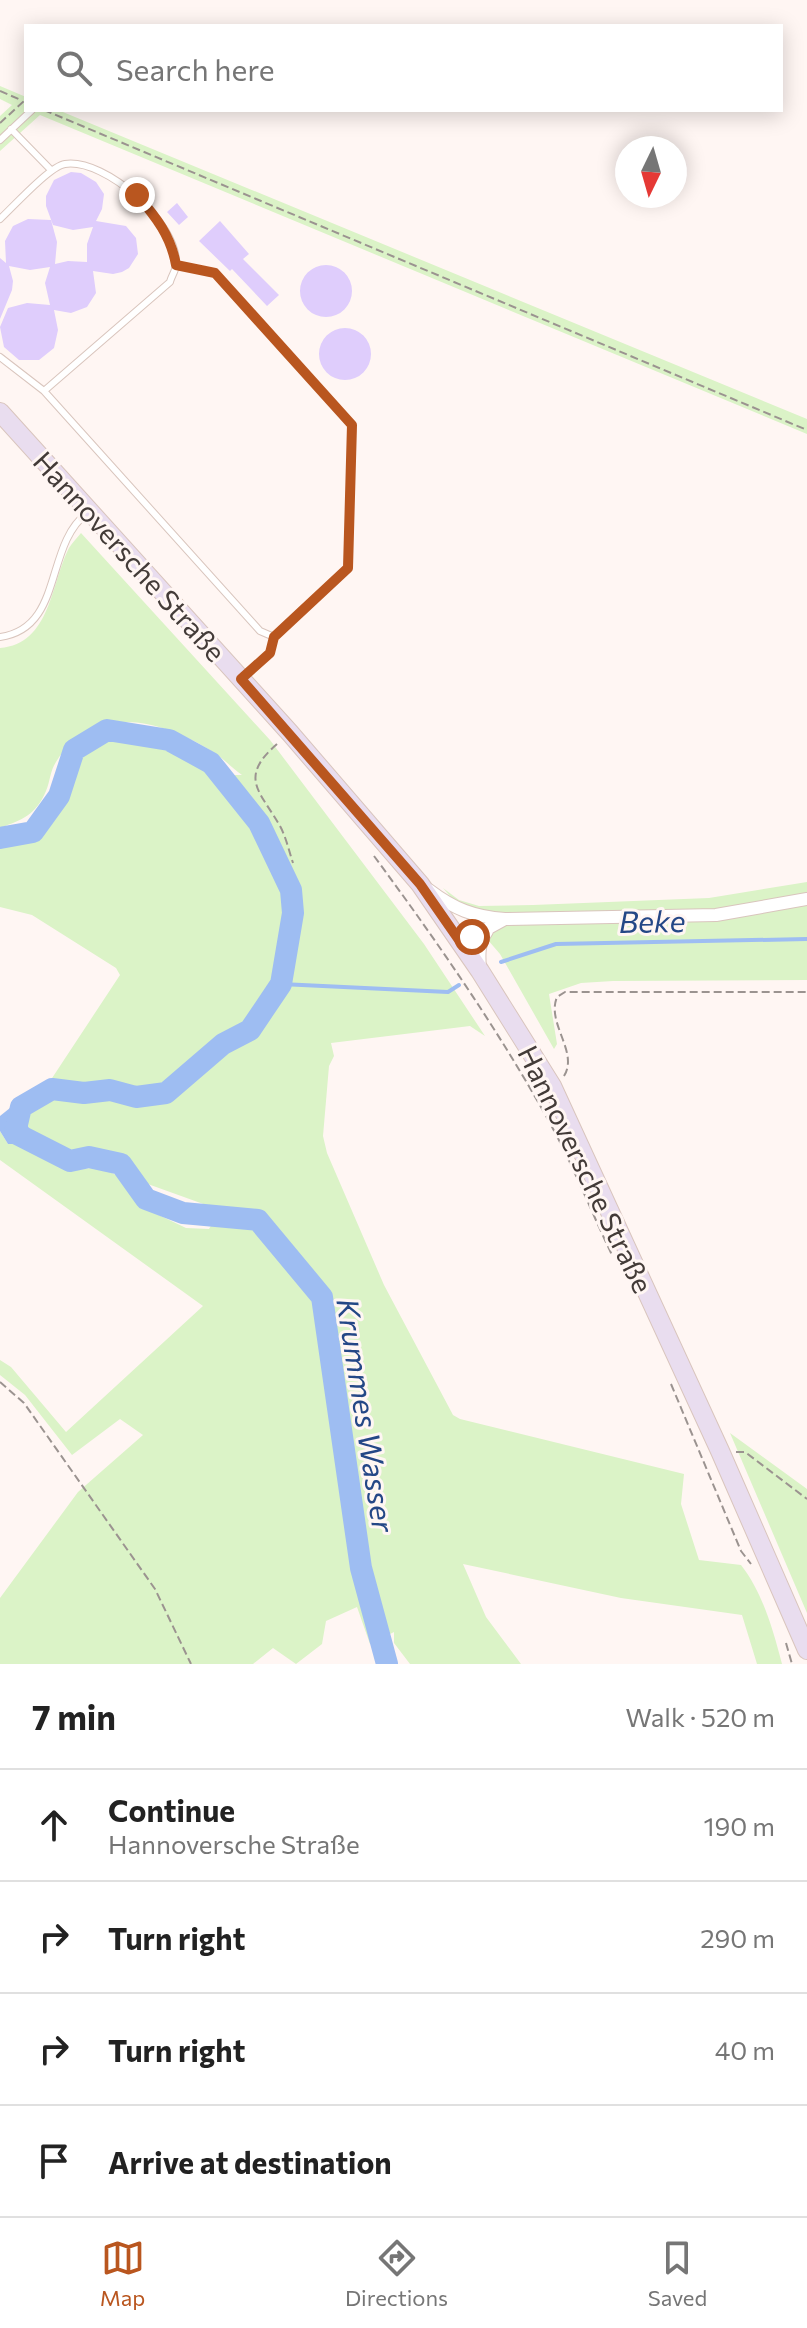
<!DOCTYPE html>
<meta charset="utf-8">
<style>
:root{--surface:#fff;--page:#f2f2f2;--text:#222;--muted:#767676;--line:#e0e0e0;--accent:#b9561f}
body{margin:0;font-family:Commissioner,sans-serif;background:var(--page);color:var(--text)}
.compass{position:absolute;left:615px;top:136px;width:72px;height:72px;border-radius:50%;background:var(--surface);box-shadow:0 4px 20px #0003;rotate:185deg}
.stop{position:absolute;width:24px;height:24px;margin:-18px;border:6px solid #b9561f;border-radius:50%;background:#fff}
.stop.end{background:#b9561f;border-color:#fff;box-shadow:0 2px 8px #0008}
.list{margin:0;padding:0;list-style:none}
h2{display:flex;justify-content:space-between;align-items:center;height:104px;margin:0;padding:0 32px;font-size:34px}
h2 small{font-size:26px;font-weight:400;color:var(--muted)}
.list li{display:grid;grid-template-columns:52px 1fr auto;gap:24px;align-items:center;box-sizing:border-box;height:112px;padding:0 32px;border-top:2px solid var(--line)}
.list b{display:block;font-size:30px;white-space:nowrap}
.list p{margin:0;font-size:26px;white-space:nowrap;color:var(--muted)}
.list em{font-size:26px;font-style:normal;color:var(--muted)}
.icon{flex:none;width:44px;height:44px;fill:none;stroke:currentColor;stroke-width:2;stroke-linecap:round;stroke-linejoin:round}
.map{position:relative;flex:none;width:807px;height:1664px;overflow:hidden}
.search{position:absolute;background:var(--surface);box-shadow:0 4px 20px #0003;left:24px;right:24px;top:24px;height:88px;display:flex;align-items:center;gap:20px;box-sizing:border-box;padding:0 28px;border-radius:0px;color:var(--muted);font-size:30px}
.sheet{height:552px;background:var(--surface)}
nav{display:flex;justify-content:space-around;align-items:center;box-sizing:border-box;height:112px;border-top:2px solid var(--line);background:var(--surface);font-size:22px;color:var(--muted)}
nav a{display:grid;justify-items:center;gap:4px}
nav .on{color:var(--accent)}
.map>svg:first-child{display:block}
.green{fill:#dbf3c7}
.water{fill:#9ebdf2}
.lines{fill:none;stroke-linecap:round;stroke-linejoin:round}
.stream{stroke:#9ebdf2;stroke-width:4}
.river{stroke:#9ebdf2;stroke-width:22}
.building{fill:#dfcdfc}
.lane-casing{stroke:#d9c5bd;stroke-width:8}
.street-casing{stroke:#d9c5bd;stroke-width:14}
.secondary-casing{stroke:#d9c5bd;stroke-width:20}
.path{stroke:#9b9390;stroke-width:2;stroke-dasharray:8 4;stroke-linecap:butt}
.lane{stroke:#fff;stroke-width:6}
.street{stroke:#fff;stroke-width:12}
.secondary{stroke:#e9ddef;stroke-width:18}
.route{stroke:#b9561f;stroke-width:10}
.labels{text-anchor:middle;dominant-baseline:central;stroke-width:6;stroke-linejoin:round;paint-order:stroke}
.street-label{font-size:28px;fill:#433b38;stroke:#fff6f3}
.water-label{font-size:30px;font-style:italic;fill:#244786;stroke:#fff6f3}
</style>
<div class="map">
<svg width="807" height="1664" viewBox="0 0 807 1664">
<rect width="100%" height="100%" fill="#fff6f3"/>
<path class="green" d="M 0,86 L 26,97 L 26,110 L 58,110 L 807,419 L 807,434 L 40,115 L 0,151 L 0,116 L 12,105 L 0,99 Z
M 81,533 L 270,740 L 424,944 L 485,1036 L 470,1026 L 331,1043 L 334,1056 L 329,1066 L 323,1136 L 327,1153 L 384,1285 L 453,1415 L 460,1419 L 684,1474 L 681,1504 L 699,1560 L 741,1565 C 763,1593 773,1630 782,1664 L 757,1664 L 742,1615 L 621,1598 L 463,1564 L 486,1617 L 521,1664 L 410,1664 L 394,1643 L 394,1632 L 370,1644 L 357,1607 L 326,1621 L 322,1644 L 296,1664 L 273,1648 L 253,1664 L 0,1664 L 0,1598 L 78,1492 L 143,1435 L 120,1419 L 72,1455 L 25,1395 L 0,1375 L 0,1360 L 11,1367 L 66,1432 L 203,1306 L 0,1160 L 0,1131 L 8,1144 L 25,1144 L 70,1171 L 98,1167 L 121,1177 L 142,1207 L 186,1228 L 209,1229 L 220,1210 L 145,1183 L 129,1161 L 97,1149 L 69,1154 L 31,1132 L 23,1117 L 31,1110 L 120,975 L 116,968 L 32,915 L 0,907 L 0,846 L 23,844 L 37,836 L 64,800 L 81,757 L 107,738 L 161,746 L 199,762 L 215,775 L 242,775 C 232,768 223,758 213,752 C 161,719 93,702 56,762 C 50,771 50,782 46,791 C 35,816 23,819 0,828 L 0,648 C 51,644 51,582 69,548 C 72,543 77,538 81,533 Z
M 807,882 L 807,980 L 613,981 L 581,983 L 549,994 L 557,1044 L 554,1049 L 500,954 L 443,888 L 459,900 L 479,906 L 533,905 L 709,898 Z
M 730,1433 L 807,1489 L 807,1613 Z"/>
<path class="water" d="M 10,1108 L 31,1110 L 23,1117 L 31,1132 L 41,1139 L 36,1149 L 25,1144 L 8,1144 L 0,1131 L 0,1116 Z"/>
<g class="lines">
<path class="stream" d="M 501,962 L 556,944 L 807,939
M 281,984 L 448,992 L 459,985"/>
<path class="river" d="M 0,838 L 33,832 L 59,796 L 74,750 L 107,730 L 169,740 L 211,763 L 259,823 L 291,890 L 293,913 L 281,984 L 250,1030 L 223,1044 L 166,1093 L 136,1097 L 110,1090 L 84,1093 L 52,1089 L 21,1107 L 15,1133 L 70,1161 L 89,1157 L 121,1164 L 146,1199 L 183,1213 L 258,1220 L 322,1297 L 361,1568 L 387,1664"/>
</g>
<path class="building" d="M 71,172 L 81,173 L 96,182 L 104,194 L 102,209 L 96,221 L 126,226 L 136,238 L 138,254 L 129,268 L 122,272 L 113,274 L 93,271 L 96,293 L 87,307 L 71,313 L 54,310 L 58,330 L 54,348 L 39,360 L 19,360 L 4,347 L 0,327 L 8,308 L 27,303 L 50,305 L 45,283 L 50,267 L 30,270 L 9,266 L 13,281 L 12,290 L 0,319 L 0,258 L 6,263 L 5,241 L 13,226 L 28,219 L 51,220 L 57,242 L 55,264 L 68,261 L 87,262 L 87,244 L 93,227 L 73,230 L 53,225 L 46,206 L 46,196 L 54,180 Z
M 177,203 L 188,217 L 179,225 L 167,212 Z
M 220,221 L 249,254 L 243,259 L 279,295 L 267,306 L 232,269 L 230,271 L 199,241 Z
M300 291a26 26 0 1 1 52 0a26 26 0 1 1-52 0Z
M319 354a26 26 0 1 1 52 0a26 26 0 1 1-52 0Z"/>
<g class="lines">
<defs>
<path id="lane" d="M 11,129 L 50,169
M 0,140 L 32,110
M 0,219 C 14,206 50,166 65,164 C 106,158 179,224 176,265 C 176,270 171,277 170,282 L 44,391 L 0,357
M 176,265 L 215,273 L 352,425 L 348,568 L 274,637 L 270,653 L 243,676
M 44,391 L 260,631 L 274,637
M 0,637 C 64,628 44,546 87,513"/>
<path id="street" d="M 429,890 C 454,909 474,917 505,919 L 716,915 L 807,899
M 459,940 L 472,937 L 503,920
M 480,970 C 479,955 478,944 487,931"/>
<path id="secondary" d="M 0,412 L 290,733 L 420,884 L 480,971 L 552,1086 L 720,1451 L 807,1650"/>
</defs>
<use href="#lane" class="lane-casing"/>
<use href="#street" class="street-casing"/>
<use href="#secondary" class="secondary-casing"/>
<path class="path" d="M 0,91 L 21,100
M 44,110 L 807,430
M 0,123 L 24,101
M 277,744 C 238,778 260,791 280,826 C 286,837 289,851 293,863
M 374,856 C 436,940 495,1025 546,1116 C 571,1160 590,1209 612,1255
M 564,1076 C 579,1052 546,1023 557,997 L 565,992 L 807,992
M 0,1382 L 24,1403 L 155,1589 L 191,1664
M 671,1384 L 741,1551 L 751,1564
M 736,1452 L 745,1452 L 807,1499
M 786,1643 L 792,1664"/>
<use href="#lane" class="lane"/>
<use href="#street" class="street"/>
<use href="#secondary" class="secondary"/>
</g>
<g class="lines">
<path class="route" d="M 137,195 C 156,217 171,236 176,265 L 215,273 L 352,425 L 348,568 L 274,637 L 270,653 L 241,679 L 420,884 L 459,940 L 472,937"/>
</g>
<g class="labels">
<g class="street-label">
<text transform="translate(130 556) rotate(48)">Hannoversche Straße</text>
<text transform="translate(586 1169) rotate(64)">Hannoversche Straße</text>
</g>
<g class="water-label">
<text transform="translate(652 920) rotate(-1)">Beke</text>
<text transform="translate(367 1415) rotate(81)">Krummes Wasser</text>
</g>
</g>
</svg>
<svg class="compass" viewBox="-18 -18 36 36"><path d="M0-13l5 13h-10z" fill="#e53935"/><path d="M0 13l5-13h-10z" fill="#767676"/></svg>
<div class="stop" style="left:472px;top:937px"></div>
<div class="stop end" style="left:137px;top:195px"></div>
<div class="search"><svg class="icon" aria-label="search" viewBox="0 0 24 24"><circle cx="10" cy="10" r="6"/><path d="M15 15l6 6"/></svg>Search here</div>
</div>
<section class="sheet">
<h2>7 min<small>Walk · 520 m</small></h2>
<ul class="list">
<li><svg class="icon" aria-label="ahead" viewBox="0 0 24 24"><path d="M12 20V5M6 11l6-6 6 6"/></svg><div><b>Continue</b><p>Hannoversche Straße</p></div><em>190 m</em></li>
<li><svg class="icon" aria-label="right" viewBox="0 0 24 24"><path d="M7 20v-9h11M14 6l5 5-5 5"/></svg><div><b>Turn right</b></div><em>290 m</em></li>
<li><svg class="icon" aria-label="right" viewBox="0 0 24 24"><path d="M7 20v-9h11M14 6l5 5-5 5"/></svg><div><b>Turn right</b></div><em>40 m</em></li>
<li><svg class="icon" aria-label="arrive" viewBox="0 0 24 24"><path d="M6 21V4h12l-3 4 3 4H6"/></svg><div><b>Arrive at destination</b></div></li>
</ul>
</section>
<nav>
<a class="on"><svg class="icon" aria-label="map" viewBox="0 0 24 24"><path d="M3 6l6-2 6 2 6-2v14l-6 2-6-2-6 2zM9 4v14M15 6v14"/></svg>Map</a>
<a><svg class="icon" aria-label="directions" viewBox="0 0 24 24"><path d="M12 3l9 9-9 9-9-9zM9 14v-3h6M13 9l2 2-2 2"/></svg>Directions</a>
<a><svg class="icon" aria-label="saved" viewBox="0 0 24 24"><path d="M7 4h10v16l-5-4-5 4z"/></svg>Saved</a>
</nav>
